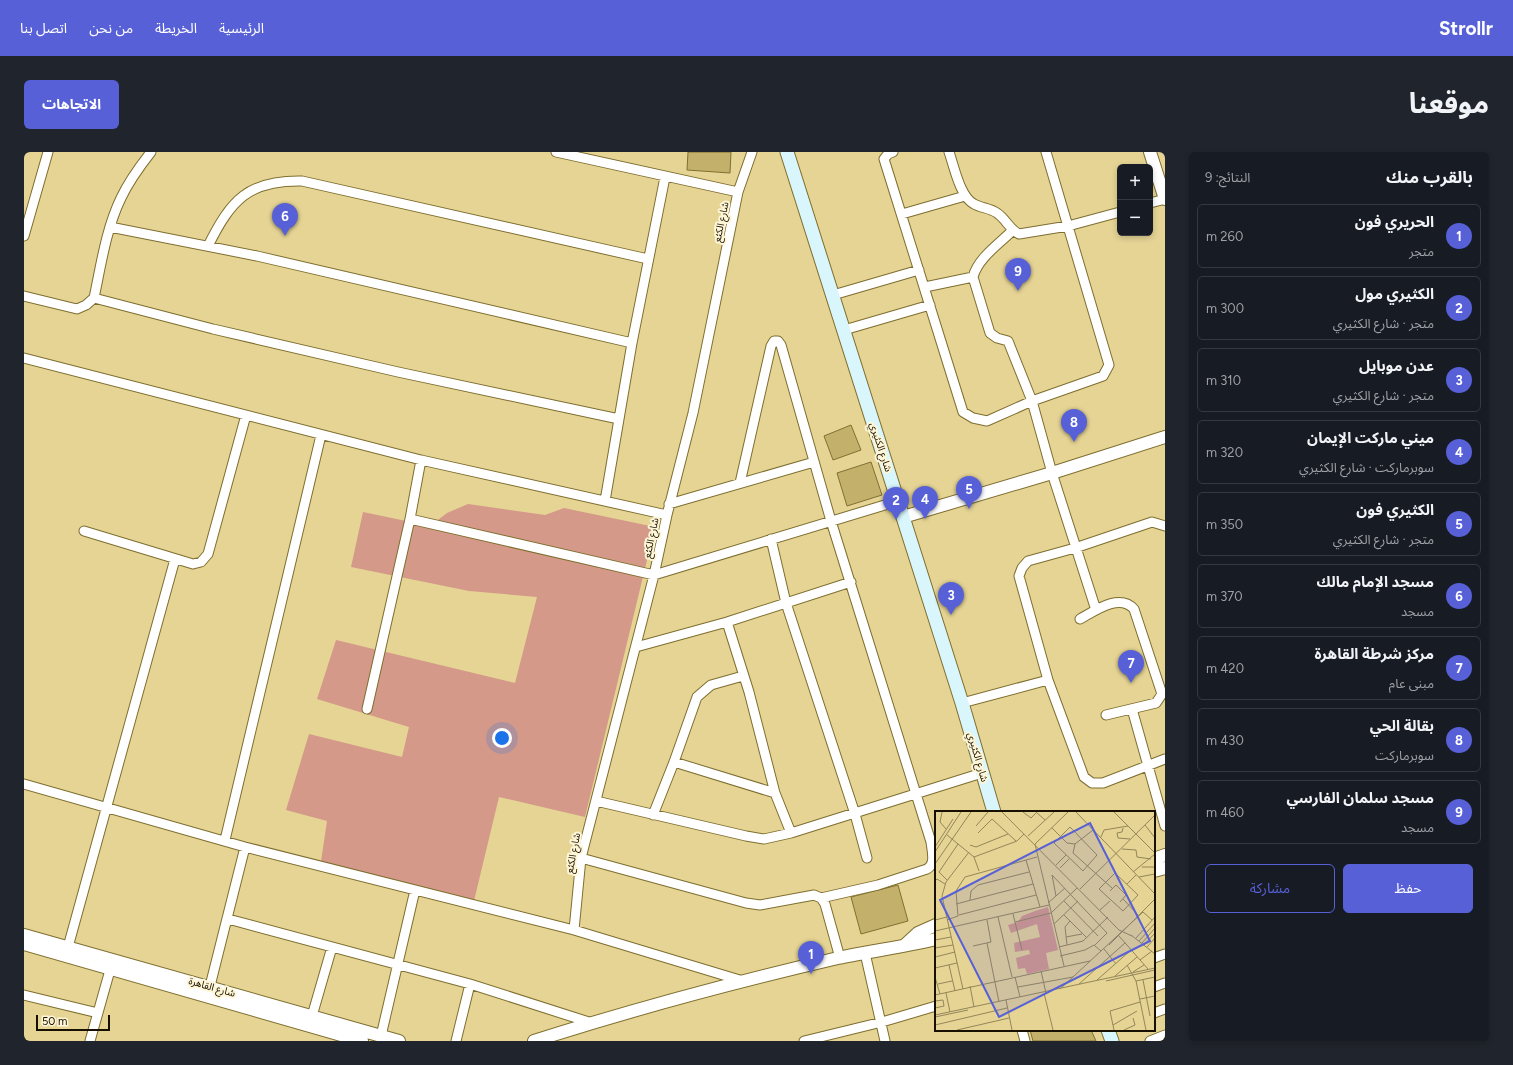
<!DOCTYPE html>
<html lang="ar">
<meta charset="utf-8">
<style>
:root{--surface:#171b24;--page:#20242c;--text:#f1f3f6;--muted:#9ea1a6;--line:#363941;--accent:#5760d7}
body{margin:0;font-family:Figtree,"Noto Sans Arabic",sans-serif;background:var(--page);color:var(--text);direction:rtl}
.controls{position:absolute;right:12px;top:12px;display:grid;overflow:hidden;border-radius:6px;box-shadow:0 2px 6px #0003}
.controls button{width:36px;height:36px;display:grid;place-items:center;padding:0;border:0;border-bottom:1px solid var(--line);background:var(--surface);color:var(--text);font:20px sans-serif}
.scale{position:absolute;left:12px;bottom:10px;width:74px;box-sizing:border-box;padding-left:4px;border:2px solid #171000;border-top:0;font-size:11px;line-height:14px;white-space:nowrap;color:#171000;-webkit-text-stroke:3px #fef6d6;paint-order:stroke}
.you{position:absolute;left:478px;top:586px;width:14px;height:14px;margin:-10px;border:3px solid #fff;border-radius:50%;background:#1a73e8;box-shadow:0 0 0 6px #1a73e833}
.badge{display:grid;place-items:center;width:26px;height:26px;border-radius:50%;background:var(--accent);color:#fff;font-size:13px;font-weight:700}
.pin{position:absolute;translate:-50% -33px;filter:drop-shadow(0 1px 2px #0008)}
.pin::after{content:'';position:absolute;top:21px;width:14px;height:12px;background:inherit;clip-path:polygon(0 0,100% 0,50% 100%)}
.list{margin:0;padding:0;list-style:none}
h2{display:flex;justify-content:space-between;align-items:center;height:52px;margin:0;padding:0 16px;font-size:17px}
h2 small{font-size:13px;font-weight:400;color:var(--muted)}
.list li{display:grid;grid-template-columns:26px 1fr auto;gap:12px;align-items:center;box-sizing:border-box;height:64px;margin:0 8px 8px;padding:0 8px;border:1px solid var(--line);border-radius:6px}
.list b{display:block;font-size:15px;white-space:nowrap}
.list p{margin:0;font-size:13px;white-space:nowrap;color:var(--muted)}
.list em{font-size:13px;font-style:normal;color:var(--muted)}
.actions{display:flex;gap:8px;padding:12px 16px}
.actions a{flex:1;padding:9px 0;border:1px solid var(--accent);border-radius:6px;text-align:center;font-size:14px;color:var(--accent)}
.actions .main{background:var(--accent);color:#fff}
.map{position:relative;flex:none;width:1141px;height:889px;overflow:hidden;direction:ltr;border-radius:6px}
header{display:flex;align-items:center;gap:24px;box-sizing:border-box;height:56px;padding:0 20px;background:var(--accent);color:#fff}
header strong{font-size:19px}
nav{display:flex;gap:22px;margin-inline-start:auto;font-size:14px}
.intro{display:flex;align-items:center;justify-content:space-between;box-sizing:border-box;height:96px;padding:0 24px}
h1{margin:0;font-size:28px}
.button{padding:10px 18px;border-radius:6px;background:var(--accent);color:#fff;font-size:14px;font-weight:700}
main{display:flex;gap:24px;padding:0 24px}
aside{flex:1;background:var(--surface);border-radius:6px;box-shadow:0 2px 6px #0003}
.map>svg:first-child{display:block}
.green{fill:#d49989}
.building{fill:#c3b06b;stroke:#807031}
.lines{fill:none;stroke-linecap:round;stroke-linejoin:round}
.minor-casing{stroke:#7e6e2f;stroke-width:11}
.tertiary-casing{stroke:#7e6e2f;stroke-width:14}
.secondary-casing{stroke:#7e6e2f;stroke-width:15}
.minor{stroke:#fff;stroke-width:9}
.tertiary{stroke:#fff;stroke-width:12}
.secondary{stroke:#d9f6fd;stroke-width:13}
.labels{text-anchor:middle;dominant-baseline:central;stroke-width:4;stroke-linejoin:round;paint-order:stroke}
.street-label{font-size:10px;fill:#171000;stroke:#fef6d6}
.inset-road{fill:none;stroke:#938659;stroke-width:1}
.view{fill:#5760d7;fill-opacity:0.15;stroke:#5760d7;stroke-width:2}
.inset-edge{fill:none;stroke:#171000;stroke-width:2}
</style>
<header>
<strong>Strollr</strong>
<nav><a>الرئيسية</a><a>الخريطة</a><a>من نحن</a><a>اتصل بنا</a></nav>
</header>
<div class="intro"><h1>موقعنا</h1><a class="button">الاتجاهات</a></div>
<main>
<aside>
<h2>بالقرب منك<small>النتائج: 9</small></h2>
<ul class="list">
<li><span class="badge">1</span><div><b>الحريري فون</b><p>متجر</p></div><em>260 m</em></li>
<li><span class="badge">2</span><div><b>الكثيري مول</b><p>متجر · شارع الكثيري</p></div><em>300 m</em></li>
<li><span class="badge">3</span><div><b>عدن موبايل</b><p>متجر · شارع الكثيري</p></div><em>310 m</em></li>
<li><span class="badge">4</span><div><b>ميني ماركت الإيمان</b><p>سوبرماركت · شارع الكثيري</p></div><em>320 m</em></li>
<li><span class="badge">5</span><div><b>الكثيري فون</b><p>متجر · شارع الكثيري</p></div><em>350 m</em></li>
<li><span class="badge">6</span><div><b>مسجد الإمام مالك</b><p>مسجد</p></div><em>370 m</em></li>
<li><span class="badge">7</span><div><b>مركز شرطة القاهرة</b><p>مبنى عام</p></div><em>420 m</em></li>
<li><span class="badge">8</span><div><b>بقالة الحي</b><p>سوبرماركت</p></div><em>430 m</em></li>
<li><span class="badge">9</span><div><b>مسجد سلمان الفارسي</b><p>مسجد</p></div><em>460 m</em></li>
</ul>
<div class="actions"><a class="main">حفظ</a><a>مشاركة</a></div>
</aside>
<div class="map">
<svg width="1141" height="889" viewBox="0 0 1141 889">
<rect width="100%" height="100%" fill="#e5d494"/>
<path class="green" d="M 444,352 L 521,363 L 540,356 L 631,375 L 561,665 L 475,645 L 449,753 L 296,716 L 303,669 L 262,658 L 285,582 L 378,605 L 385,575 L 293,547 L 312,488 L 491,531 L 513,445 L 445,439 L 327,415 L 339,360 L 406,374 L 423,361 Z"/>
<path class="building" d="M 664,0 L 707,0 L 706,21 L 663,18 Z
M 827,273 L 837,298 L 809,308 L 800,284 Z
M 847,310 L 858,343 L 823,354 L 813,321 Z
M 874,733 L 884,769 L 837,782 L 827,745 Z
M 1006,878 L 1067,878 L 1072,889 L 1009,889 Z"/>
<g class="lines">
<defs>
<path id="minor" d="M 532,0 L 714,40
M 869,0 L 864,2 L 860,7 L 939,260 L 949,266 L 963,269 L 1008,249 L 1079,224 L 1085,213 L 1022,0
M 925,0 C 930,14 936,45 950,52 C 957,56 966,56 973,61 C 982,67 985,77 995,82 L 1044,74 L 1096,60
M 1126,51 L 1141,47
M 878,62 L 941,44
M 86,75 L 233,104 L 608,191
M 988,79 C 975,92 954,106 949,125 L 966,181 L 973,186 L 984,189 L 1008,249 L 1028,321 L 1072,458
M 0,84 L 24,0
M 184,94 C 207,48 224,28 278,29 L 624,107
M 901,135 L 949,125
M 809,143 L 895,118
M 0,144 L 53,157 L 62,153 L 70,146 C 77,113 82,77 97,46 C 105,29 116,14 127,0
M 70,146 L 189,177 L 374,220 L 595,267
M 820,178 L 906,153
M 0,206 L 397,308 L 643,363
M 716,331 L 747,194 L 750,189 L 754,189 L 757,193 L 807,369 L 907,690 C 908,699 912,712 903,717 L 854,733 L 797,746
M 581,349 L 608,191 L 641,25
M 645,352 L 790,310
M 386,367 L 630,423 L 874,349
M 1141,374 L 1128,370 L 1051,396 L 1004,409 L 998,416 L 995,424 L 1024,528 L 1060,625 L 1068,631 L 1079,631 L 1141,607
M 60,379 L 169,412 L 177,410 L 184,402 L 222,263
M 747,387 L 762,451 L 831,662 L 843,706
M 1056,467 C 1072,458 1096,441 1110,457 L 1138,542 L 1132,551 L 1082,563
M 703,470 L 725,540 L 751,641 L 767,681
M 612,495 L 703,470 L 827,430
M 938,551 L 1024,528
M 343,557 L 386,367 L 397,308
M 1108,557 L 1141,674
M 650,610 L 751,641
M 0,632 L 221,695 L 550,778 L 719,829
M 572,649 L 722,684 L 740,687 L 767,681 L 958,621
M 629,663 L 650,610 L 673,545 L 687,533 L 719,524
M 201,688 L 297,283
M 557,706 L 722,751 L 736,753 L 790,743 L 797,746 L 801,752 L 816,806
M 204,767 L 446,832 L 568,871
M 550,778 L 557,706 L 630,423 L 643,363 L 669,261 L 714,40 L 728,0
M 44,795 L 151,407
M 841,801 L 861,889
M 1130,806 L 1141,802
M 186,834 L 221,695
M 1130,835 L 1141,831
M 0,843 L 74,861
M 1130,861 L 1141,857
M 288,864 L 308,795
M 998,878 L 1001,889
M 357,884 L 391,738
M 66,889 L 88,811
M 432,889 L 446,832
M 780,889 L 858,870 L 912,854
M 1126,889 L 1141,883"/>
<path id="tertiary" d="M 1126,0 L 1141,47
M 879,365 L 1028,321 L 1141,285
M 1130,707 L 1141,703
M 1130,719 L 1141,716
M 0,783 L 375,889
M 0,792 L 338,889
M 881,793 L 894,781 L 912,773
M 510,889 C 610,857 711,830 814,806 C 846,799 880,795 912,787"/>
<path id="secondary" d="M 763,0 L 938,551 L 970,660
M 1084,878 L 1088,889"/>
</defs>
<use href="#minor" class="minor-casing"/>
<use href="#tertiary" class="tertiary-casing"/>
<use href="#secondary" class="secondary-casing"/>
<use href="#minor" class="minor"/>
<use href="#tertiary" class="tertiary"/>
<use href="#secondary" class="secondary"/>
</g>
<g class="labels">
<g class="street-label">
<text transform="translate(697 70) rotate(-78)">شارع الكثع</text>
<text transform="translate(857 295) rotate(72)">شارع الكثيري</text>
<text transform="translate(627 386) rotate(-78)">شارع الكثع</text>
<text transform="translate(954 605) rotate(74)">شارع الكثيري</text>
<text transform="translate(549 701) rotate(-79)">شارع الكثع</text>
<text transform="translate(188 835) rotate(16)">شارع القاهرة</text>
</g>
</g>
<g transform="translate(911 659)">
<rect width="220" height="220" fill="#e5d494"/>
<path d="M 113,96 L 123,139 L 111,142 L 114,158 L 92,163 L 90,157 L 83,158 L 81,147 L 95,143 L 94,139 L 80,141 L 79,132 L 105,126 L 102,113 L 76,122 L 73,114 L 83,111 L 87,105 L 100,100 Z" fill="#d49989"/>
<path class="inset-road" d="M 7,1 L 5,11 L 11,18M 67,1 L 184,119 L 197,125M 88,1 L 96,7 L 102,1M 101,1 L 110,9M 141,1 L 220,83M 179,1 L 220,42M 210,14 L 220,27M 41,15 L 53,1M 135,16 L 162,44 L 148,60 L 119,32 ZM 117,17 L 132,32 L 140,33M 188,17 L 187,21 L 182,22 L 183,27 L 195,28M 158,19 L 140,33 L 138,42 L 177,77M 43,22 L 57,8 L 81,30M 12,24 L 39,46 L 44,60M 93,25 L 119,1M 166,26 L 169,19 L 193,15M 35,34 L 41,36 L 73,23M 0,36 L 18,8M 187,38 L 201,39 L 202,46 L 216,48M 0,41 L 26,1M 39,46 L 82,30 L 89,23M 91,49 L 105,96M 0,53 L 36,1M 121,54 L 131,44M 207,56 L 220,56M 125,57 L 134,48M 198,61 L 220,43M 180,62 L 203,84 L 188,100 L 164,78 ZM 117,64 L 172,122 L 160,134M 117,64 L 121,85M 204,66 L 220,63M 12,69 L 4,61 L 23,33M 0,70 L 2,68 L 10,73M 192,73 L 201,64M 145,78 L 220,4M 175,80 L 181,74 L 191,84 L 185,91M 188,88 L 203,104M 35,89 L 36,80 L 43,74 L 94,61M 129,90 L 163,125M 113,92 L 130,77M 21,93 L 98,73M 165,99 L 175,90M 208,101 L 217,109M 78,103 L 87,139M 24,104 L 101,84M 129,104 L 152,127M 63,106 L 77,166M 0,109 L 12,106M 12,109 L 23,105 L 21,80 L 30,66 L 102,46M 80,111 L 116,102 L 142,77M 119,113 L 143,90M 0,120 L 114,94M 196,124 L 220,143M 184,125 L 213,158M 131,126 L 147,123M 201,127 L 220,106M 0,129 L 16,126M 204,130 L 220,112M 52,132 L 64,191M 207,132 L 220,117M 132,134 L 130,116 L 135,110M 174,134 L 220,88M 209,134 L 220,122M 38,135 L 56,131 L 52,109M 124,136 L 148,130 L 173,106M 212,136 L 220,127M 0,137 L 18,134M 169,138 L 181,153M 125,145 L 150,139 L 159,134 L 166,140M 0,146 L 20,141M 205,149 L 217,140M 14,154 L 20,180M 192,154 L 201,170 L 211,219M 129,155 L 100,33 L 133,1M 0,157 L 22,152M 106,160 L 111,182M 198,161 L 209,154M 180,165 L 202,146M 0,166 L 5,183M 80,166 L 85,186M 162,169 L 196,139M 208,169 L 215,205M 171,170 L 220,159M 201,170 L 220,166M 3,173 L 17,170M 144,173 L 190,132M 35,175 L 39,196M 83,176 L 138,166M 28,178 L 7,85 L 11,71 L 34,41M 125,178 L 208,101M 11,182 L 15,201M 109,182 L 118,219M 0,184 L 155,150M 205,188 L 220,185M 71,189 L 77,219M 0,190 L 8,189 L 9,195 L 0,197M 0,204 L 220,157M 0,206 L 33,199M 0,214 L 72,197M 178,214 L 202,200M 22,219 L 74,207M 179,219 L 175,200 L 205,191M 189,219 L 200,214 L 198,207"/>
<path class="view" d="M 155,12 L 215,130 L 64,206 L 5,89 Z"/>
<rect width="220" height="220" class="inset-edge"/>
</g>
</svg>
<div class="controls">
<button>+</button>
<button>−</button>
</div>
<div class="scale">50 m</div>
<div class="you"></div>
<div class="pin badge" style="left:787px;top:822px">1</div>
<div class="pin badge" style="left:872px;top:368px">2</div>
<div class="pin badge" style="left:927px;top:463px">3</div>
<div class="pin badge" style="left:901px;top:367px">4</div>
<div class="pin badge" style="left:945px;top:357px">5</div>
<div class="pin badge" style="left:261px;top:84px">6</div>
<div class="pin badge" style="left:1107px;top:531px">7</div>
<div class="pin badge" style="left:1050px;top:290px">8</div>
<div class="pin badge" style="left:994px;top:139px">9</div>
</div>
</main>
